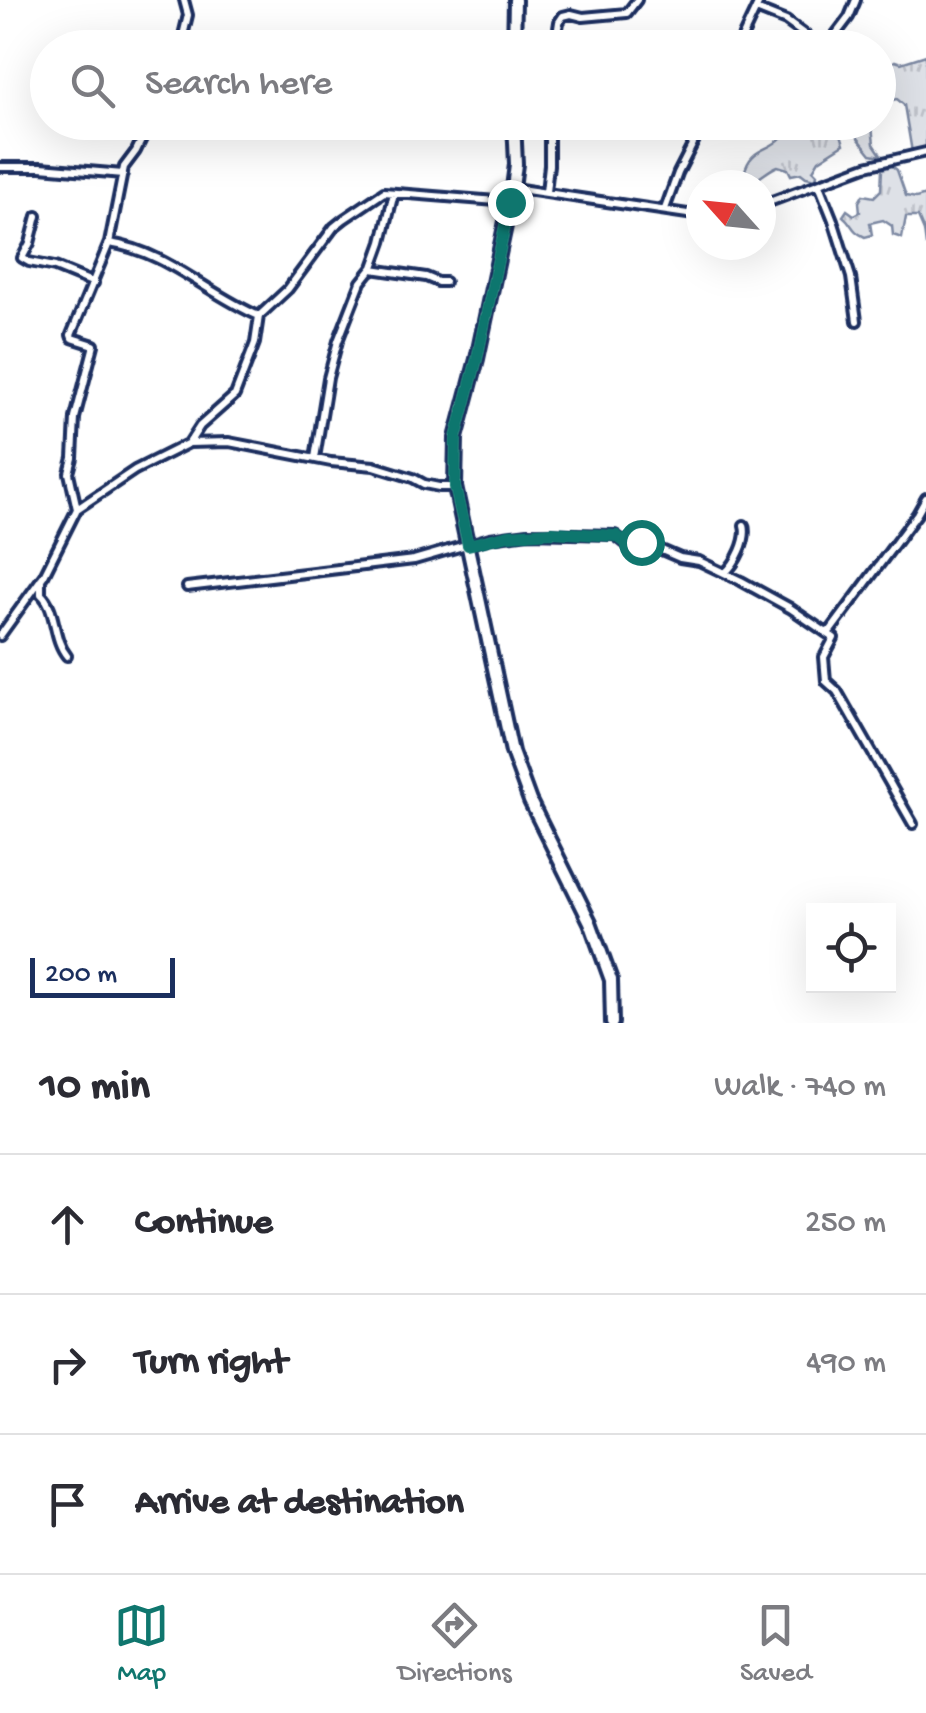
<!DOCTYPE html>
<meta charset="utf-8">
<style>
:root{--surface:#fff;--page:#f7f7f7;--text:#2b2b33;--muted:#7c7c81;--line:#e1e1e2;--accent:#0f766e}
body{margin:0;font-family:"Gochi Hand",sans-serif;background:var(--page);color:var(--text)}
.controls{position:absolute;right:30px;bottom:30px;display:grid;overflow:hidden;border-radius:0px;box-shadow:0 10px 40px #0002}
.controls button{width:90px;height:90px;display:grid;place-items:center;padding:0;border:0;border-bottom:2px solid var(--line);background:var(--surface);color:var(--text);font:50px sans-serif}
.compass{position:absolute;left:686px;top:170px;width:90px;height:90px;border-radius:50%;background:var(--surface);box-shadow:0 10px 40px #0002;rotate:297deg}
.scale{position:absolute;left:30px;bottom:25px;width:145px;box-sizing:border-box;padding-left:10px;border:5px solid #1b2f5e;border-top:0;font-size:28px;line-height:35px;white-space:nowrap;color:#1b2f5e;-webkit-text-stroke:8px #fff;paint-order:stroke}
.stop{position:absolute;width:30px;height:30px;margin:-22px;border:8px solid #0f766e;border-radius:50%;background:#fff}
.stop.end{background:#0f766e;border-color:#fff;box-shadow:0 2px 10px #0008}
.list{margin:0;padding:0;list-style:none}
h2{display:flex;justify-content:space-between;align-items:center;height:130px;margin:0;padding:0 40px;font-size:42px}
h2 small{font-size:32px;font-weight:400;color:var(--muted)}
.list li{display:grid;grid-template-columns:65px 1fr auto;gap:30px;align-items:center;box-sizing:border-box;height:140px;padding:0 40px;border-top:2px solid var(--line)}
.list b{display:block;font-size:38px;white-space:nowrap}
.list em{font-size:32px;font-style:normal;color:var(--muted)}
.icon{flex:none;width:55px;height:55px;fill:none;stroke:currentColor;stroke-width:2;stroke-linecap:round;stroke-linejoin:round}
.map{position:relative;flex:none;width:926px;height:1023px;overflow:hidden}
.search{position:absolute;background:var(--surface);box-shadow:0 10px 40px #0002;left:30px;right:30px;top:30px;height:110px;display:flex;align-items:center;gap:25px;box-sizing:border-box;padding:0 35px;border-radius:55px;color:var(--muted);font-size:38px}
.sheet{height:550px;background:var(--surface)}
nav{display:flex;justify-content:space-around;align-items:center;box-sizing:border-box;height:140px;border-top:2px solid var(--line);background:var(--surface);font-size:28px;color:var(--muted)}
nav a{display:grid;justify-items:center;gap:5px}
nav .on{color:var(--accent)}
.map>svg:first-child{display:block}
.grass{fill:url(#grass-tufts);stroke:#7c88a2;stroke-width:2.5}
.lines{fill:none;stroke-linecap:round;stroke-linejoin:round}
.minor-casing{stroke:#1b2f5e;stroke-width:14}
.primary-casing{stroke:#1b2f5e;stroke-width:18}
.minor{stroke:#fff;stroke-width:6}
.primary{stroke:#fff;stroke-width:10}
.route{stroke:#0f766e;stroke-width:12}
</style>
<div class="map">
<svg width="926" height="1023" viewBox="0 0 926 1023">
<defs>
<pattern id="grass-tufts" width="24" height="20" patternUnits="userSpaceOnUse" patternTransform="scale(2.5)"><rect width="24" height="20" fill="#dee1e7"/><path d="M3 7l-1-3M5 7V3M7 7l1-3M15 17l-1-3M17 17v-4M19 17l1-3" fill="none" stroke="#bec1c9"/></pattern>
</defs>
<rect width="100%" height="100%" fill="#fff"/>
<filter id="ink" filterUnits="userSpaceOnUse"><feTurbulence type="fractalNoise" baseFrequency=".01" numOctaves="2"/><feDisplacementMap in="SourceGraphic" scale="20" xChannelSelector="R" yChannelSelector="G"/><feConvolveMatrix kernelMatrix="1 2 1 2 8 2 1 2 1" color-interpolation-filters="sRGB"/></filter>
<g filter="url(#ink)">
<path class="grass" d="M 926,55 L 926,150 L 912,152 L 904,105 L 897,99 L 879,103 L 879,74 L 884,74 L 889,65 L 895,61 L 901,63 Z
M 862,122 L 872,126 L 874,144 L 882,156 L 871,154 L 858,138 L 854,127 L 849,126 L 840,131 L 844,144 L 819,160 L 813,170 L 817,174 L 816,179 L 806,177 L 801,173 L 791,175 L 788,169 L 778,166 C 767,170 761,179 749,183 L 744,174 C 750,147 768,152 781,138 C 785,133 786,128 789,123 Z
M 892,166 L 897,170 L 906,196 L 916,198 L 926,195 L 926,246 L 924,231 L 918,217 L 906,217 L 902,238 L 893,235 L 892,226 L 883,220 L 870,223 L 872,235 L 865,237 C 851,231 853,224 843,216 L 847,210 L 854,215 L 860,212 L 859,202 L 863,195 L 874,197 L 881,190 L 882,169 Z"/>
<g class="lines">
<defs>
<path id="minor" d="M 756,9 L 786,21 L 812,40 L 827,46 L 849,17 L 856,0
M 180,48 L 188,15 L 184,0
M 555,48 L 559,22 L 563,16 L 571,14 L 583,17 L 627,13 L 637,0
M 741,48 L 742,38 L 760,0
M 0,167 L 41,167 L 123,174
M 819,185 L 833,220 L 851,277 L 857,321
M 513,188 L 701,216
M 546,192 L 549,165 L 549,122
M 761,205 L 866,166 L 926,152
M 665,209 L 678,173 L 704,122
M 37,216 L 30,243 L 22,258 L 29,262 L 55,267 L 94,283
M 109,243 C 166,251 207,294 259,316
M 372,269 L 426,277 L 438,282 L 445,282
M 189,443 L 200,426 L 235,395 L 255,343 L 259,316 L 288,289 L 334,227 L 344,219 L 384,192 L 509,202
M 315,458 L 328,378 L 338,341 L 361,282 L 373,267 L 382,242 L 394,193
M 77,509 L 69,473 L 73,458 L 75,418 L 94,345 L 72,338 L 71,335 L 109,243 L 124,167 L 136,151 L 150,122
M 725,573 C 736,563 748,540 744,525
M 41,579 L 41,594 C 57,609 52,638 67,656
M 187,587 L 414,560 L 490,538 L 528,533 L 615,535 L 630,547 L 643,542 L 680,558 L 699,561 L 741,581 L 790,608 L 834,638 L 824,657 L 826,681 L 837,691 L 913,824
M 827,632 L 831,630 L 917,514 L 926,498
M 0,636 L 44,575 L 77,509 L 135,470 L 189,443 L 229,442 L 331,462 L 374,466 L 413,478 L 424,484 L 439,487 L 455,487"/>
<path id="primary" d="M 514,48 L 515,0
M 514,122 L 516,164 L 513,188 L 477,359 L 456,438 L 455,487 L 512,752 L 530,801 L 590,922 L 611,980 L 612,1023"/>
</defs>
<use href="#minor" class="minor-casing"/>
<use href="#primary" class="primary-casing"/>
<use href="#minor" class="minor"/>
<use href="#primary" class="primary"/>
</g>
</g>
<g class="lines" filter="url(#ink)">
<path class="route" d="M 510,202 L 477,359 L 456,438 L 455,487 L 468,545 L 509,535 L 552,532 L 617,536 L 630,546 L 641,542"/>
</g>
</svg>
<div class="controls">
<button><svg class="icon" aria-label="locate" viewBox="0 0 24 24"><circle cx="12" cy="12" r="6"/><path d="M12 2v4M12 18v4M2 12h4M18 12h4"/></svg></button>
</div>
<svg class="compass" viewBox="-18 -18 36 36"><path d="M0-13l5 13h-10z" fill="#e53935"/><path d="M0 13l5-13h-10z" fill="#7c7c81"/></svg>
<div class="scale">200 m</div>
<div class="stop" style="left:641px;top:542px"></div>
<div class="stop end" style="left:510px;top:202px"></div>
<div class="search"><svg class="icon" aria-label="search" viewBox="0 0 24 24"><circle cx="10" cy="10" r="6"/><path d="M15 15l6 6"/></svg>Search here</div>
</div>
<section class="sheet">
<h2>10 min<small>Walk · 740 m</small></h2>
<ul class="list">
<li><svg class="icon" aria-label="ahead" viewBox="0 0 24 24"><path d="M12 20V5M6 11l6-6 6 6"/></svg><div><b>Continue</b></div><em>250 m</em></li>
<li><svg class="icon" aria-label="right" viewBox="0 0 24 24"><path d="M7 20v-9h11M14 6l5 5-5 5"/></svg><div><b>Turn right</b></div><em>490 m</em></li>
<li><svg class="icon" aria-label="arrive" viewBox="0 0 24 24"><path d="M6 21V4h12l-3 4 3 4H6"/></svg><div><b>Arrive at destination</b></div></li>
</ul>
</section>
<nav>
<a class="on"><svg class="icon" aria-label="map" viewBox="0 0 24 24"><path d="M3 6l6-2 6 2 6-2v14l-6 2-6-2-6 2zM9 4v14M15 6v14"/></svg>Map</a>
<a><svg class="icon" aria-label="directions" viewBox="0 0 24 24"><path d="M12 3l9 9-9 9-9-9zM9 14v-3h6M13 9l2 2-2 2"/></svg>Directions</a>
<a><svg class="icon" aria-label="saved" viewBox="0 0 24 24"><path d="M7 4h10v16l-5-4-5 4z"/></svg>Saved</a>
</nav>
